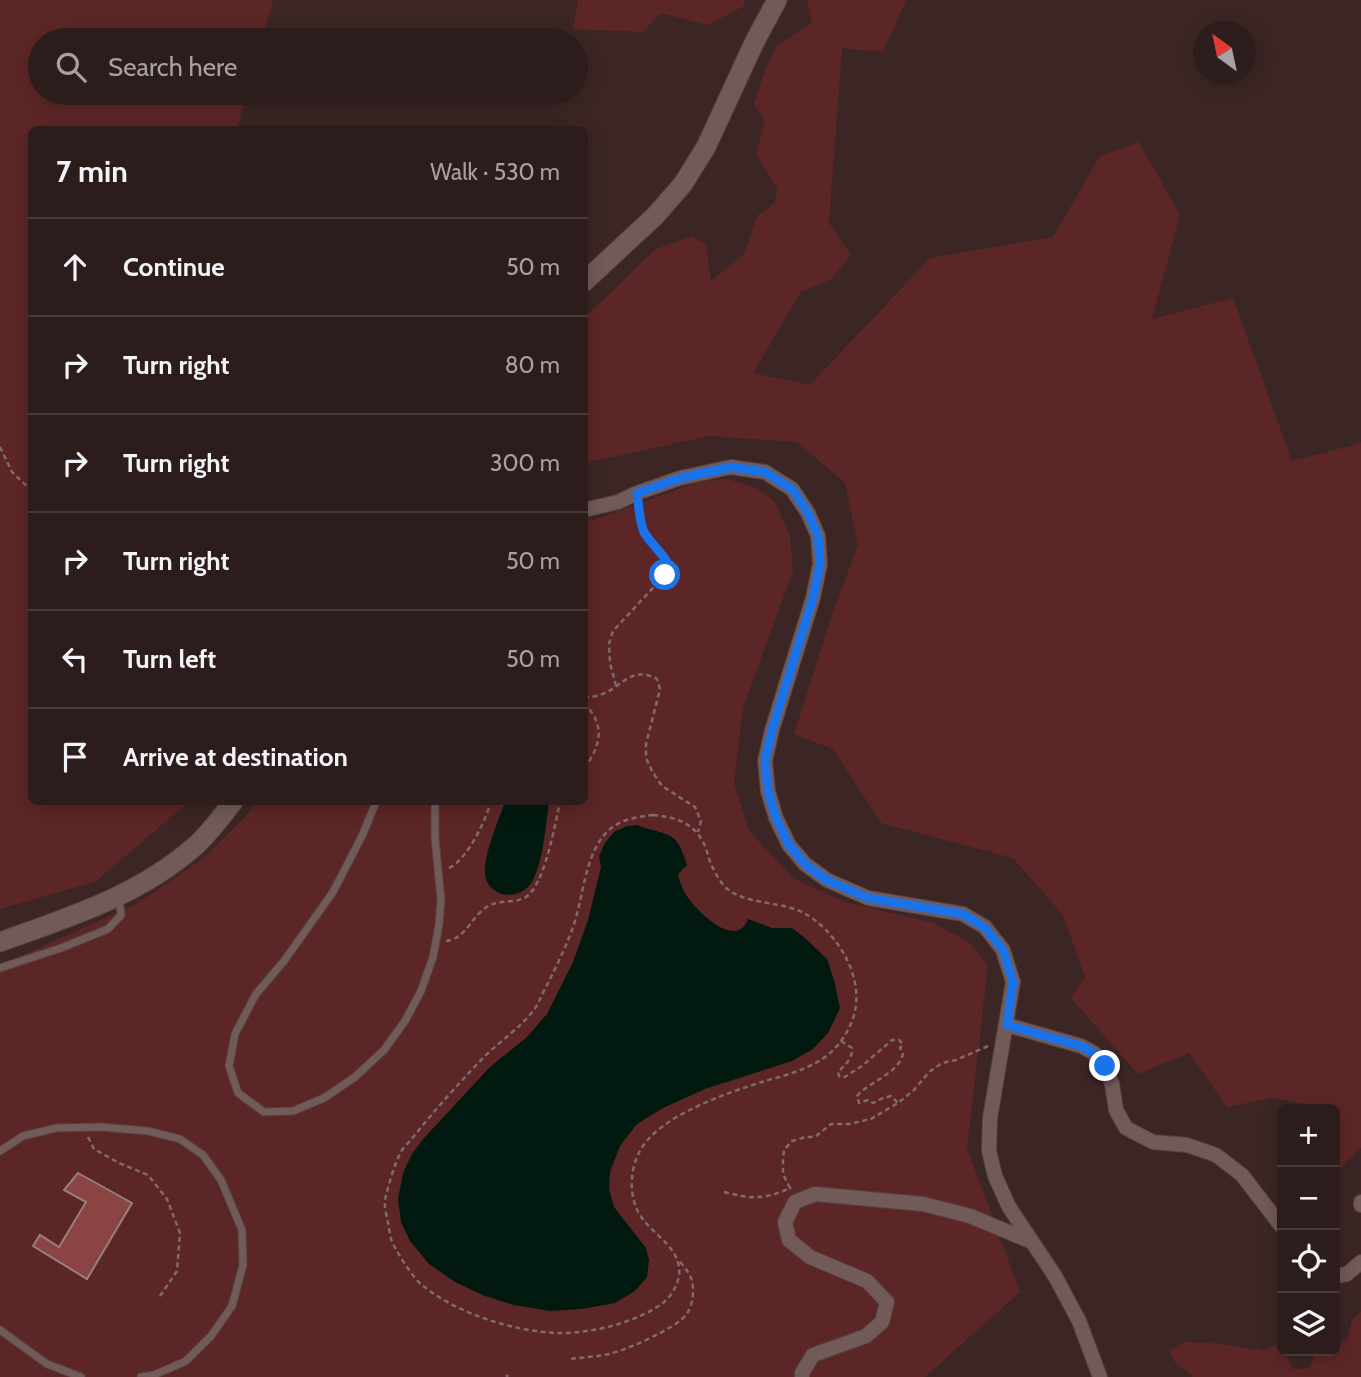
<!DOCTYPE html>
<meta charset="utf-8">
<style>
:root{--surface:#2c1c1c;--page:#342525;--text:#f1f3f6;--muted:#a6a1a3;--line:#483a3b}
body{margin:0;font-family:Cabin,sans-serif;background:var(--page);color:var(--text)}
.controls{position:absolute;right:21px;bottom:21px;display:grid;overflow:hidden;border-radius:10px;box-shadow:0 4px 18px #0003}
.controls button{width:63px;height:63px;display:grid;place-items:center;padding:0;border:0;border-bottom:2px solid var(--line);background:var(--surface);color:var(--text);font:35px sans-serif}
.compass{position:absolute;left:1193px;top:21px;width:63px;height:63px;border-radius:50%;background:var(--surface);box-shadow:0 4px 18px #0003;rotate:327deg}
.stop{position:absolute;width:21px;height:21px;margin:-16px;border:5px solid #1a73e8;border-radius:50%;background:#fff}
.stop.end{background:#1a73e8;border-color:#fff;box-shadow:0 2px 7px #0008}
.list{margin:0;padding:0;list-style:none}
h2{display:flex;justify-content:space-between;align-items:center;height:91px;margin:0;padding:0 28px;font-size:30px}
h2 small{font-size:23px;font-weight:400;color:var(--muted)}
.list li{display:grid;grid-template-columns:46px 1fr auto;gap:21px;align-items:center;box-sizing:border-box;height:98px;padding:0 28px;border-top:2px solid var(--line)}
.list b{display:block;font-size:26px;white-space:nowrap}
.list em{font-size:23px;font-style:normal;color:var(--muted)}
.icon{flex:none;width:38px;height:38px;fill:none;stroke:currentColor;stroke-width:2;stroke-linecap:round;stroke-linejoin:round}
.map{position:relative;flex:none;width:1361px;height:1377px;overflow:hidden}
.search{position:absolute;background:var(--surface);box-shadow:0 4px 18px #0003;left:28px;top:28px;width:560px;height:77px;display:flex;align-items:center;gap:18px;box-sizing:border-box;padding:0 24px;border-radius:38px;color:var(--muted);font-size:26px}
.panel{position:absolute;background:var(--surface);box-shadow:0 4px 18px #0003;left:28px;top:126px;width:560px;height:679px;border-radius:10px}
.map>svg:first-child{display:block}
.green{fill:#5d2626}
.water{fill:#021910}
.building{fill:#894443;stroke:#987f7d;stroke-width:2}
.lines{fill:none;stroke-linecap:round;stroke-linejoin:round}
.service-casing{stroke:#544342;stroke-width:9}
.minor-casing{stroke:#544342;stroke-width:16}
.secondary-casing{stroke:#544342;stroke-width:21}
.path{stroke:#7e6b6a;stroke-width:2.5;stroke-dasharray:5 3.5;stroke-linecap:butt}
.service{stroke:#725a59;stroke-width:7}
.minor{stroke:#725a59;stroke-width:14}
.secondary{stroke:#725a59;stroke-width:19}
.route{stroke:#1a73e8;stroke-width:9}
</style>
<div class="map">
<svg width="1361" height="1377" viewBox="0 0 1361 1377">
<rect width="100%" height="100%" fill="#3b2625"/>
<path class="green" d="M 0,0 L 273,0 L 262,40 L 40,40 L 40,93 L 247,93 L 237,129 L 32,130 L 32,802 L 187,802 L 185,805 L 95,882 L 0,909 Z
M 578,0 L 744,0 L 744,6 L 707,25 L 661,13 L 643,32 L 573,29 Z
M 807,0 L 906,0 L 883,52 L 842,48 L 829,223 L 851,255 L 831,279 L 801,292 L 753,373 L 810,385 L 930,258 L 1053,237 L 1100,156 L 1139,142 L 1180,215 L 1152,319 L 1233,298 L 1292,461 L 1361,443 L 1361,1147 L 1338,1171 L 1340,1244 L 1335,1249 L 1335,1109 L 1312,1109 L 1315,1106 L 1272,1098 L 1227,1107 L 1189,1053 L 1138,1074 L 1071,998 L 1085,977 L 1063,915 L 1013,858 L 881,823 L 833,749 L 794,734 L 830,621 L 858,545 L 845,483 L 797,442 L 709,436 L 585,463 L 585,317 L 656,249 L 692,236 L 706,245 L 711,281 L 744,254 L 758,215 L 775,203 L 777,188 L 756,154 L 765,120 L 754,104 L 766,68 L 777,46 L 812,23 Z
M 727,479 L 754,487 L 774,500 L 790,536 L 793,571 L 743,708 L 734,783 L 749,831 L 793,878 L 844,902 L 934,923 L 970,943 L 988,966 L 967,1148 L 1020,1292 L 925,1377 L 0,1377 L 0,965 L 137,904 L 205,857 L 248,814 L 256,802 L 584,802 L 585,521 L 596,519 L 698,482 Z
M 1361,1312 L 1361,1377 L 1193,1377 L 1173,1360 L 1170,1351 L 1184,1342 L 1210,1343 L 1263,1350 L 1280,1343 L 1293,1369 L 1309,1368 L 1316,1353 L 1335,1351 L 1335,1349 L 1348,1337 L 1352,1320 Z"/>
<path class="water" d="M 505,802 L 549,802 C 546,824 543,861 533,880 C 522,902 488,899 485,874 C 484,853 498,822 505,802 Z
M 637,825 C 669,837 676,828 687,865 L 678,874 C 680,883 683,891 689,899 C 699,913 737,950 748,919 L 772,928 L 792,928 L 805,938 L 827,959 L 834,980 L 840,1008 L 828,1033 L 813,1049 L 792,1061 L 705,1089 L 663,1108 L 637,1124 L 620,1146 L 610,1172 L 609,1189 L 614,1207 L 646,1248 L 649,1260 L 647,1277 L 635,1291 L 615,1303 L 582,1309 L 550,1311 L 514,1305 L 485,1296 L 455,1282 L 429,1264 L 410,1241 L 401,1222 L 398,1199 L 403,1173 L 412,1154 L 424,1138 L 490,1067 L 527,1037 L 547,1014 L 573,962 L 588,920 L 601,867 L 599,856 L 605,843 L 614,832 L 627,826 Z"/>
<path class="building" d="M 78,1173 L 132,1203 L 87,1279 L 33,1246 L 40,1235 L 59,1247 L 86,1202 L 64,1190 Z"/>
<g class="lines">
<defs>
<path id="service" d="M 376,802 L 362,836 L 333,892 L 284,961 L 256,994 L 235,1034 L 229,1066 L 238,1093 L 264,1112 L 293,1111 L 324,1098 L 355,1077 L 384,1050 L 405,1021 L 421,991 L 433,957 L 439,925 L 441,899 L 435,839 L 435,802
M 0,968 L 61,948 L 108,929 L 121,915 L 119,897
M 0,1151 L 23,1136 L 56,1128 L 101,1127 L 148,1131 L 180,1139 L 203,1155 L 221,1180 L 242,1230 L 243,1265 L 232,1306 L 211,1336 L 186,1361 L 154,1375 L 141,1377
M 0,1330 L 47,1364 L 81,1377"/>
<path id="minor" d="M 584,510 L 618,502 L 637,493 L 680,478 L 731,467 L 765,472 L 792,489 L 808,513 L 818,536 L 820,564 L 813,598 L 772,730 L 765,761 L 768,791 L 776,818 L 789,845 L 805,864 L 827,880 L 868,898 L 963,914 L 985,927 L 1003,950 L 1013,982 L 990,1118 L 989,1151 L 995,1176 L 1009,1207 L 1055,1276 L 1079,1321 L 1100,1377
M 1007,1025 L 1081,1046 L 1094,1053 L 1105,1066 L 1112,1084 L 1116,1110 L 1126,1128 L 1153,1142 L 1187,1145 L 1216,1155 L 1242,1175 L 1282,1227
M 1361,1202 L 1361,1205
M 1335,1276 L 1347,1274 L 1361,1262
M 802,1377 L 802,1373 L 813,1355 L 866,1336 L 882,1322 L 887,1302 L 867,1281 L 810,1257 L 789,1240 L 785,1222 L 795,1202 L 815,1194 L 923,1204 L 970,1216 L 1030,1241"/>
<path id="secondary" d="M 584,282 L 655,216 L 683,184 L 706,147 L 755,41 L 777,0
M 0,942 C 69,917 138,896 194,847 C 209,834 221,817 233,802"/>
</defs>
<use href="#service" class="service-casing"/>
<use href="#minor" class="minor-casing"/>
<use href="#secondary" class="secondary-casing"/>
<path class="path" d="M 0,447 L 12,472 L 32,491
M 616,686 L 610,663 L 609,644 L 613,631 L 665,575 L 668,563 C 662,553 653,546 646,536 C 640,527 640,517 639,507
M 584,697 C 588,697 592,697 596,696 C 621,691 628,664 657,679 L 660,689 L 646,744 L 646,758 L 652,771 L 662,786 L 695,807 L 701,821 L 698,832
M 584,703 C 606,726 601,745 584,769
M 653,815 C 676,817 695,823 705,846 C 708,853 709,861 713,868 C 716,875 721,883 726,888 C 747,905 779,901 802,912 C 833,928 860,969 856,1004 C 855,1017 849,1030 841,1041 C 823,1066 793,1073 765,1081 C 727,1093 661,1115 641,1149 C 629,1169 628,1199 642,1218 C 656,1237 682,1249 679,1276 C 677,1287 671,1296 663,1303 C 636,1323 589,1334 556,1333 C 512,1331 456,1313 422,1285 C 413,1278 395,1250 391,1239 C 390,1234 389,1228 388,1223 C 387,1216 384,1207 385,1200 C 387,1190 395,1162 400,1154 C 402,1149 406,1145 410,1141 C 433,1112 458,1084 484,1057 C 501,1040 522,1027 536,1007 C 540,1000 543,992 547,985 C 556,967 566,947 573,927 C 584,897 584,853 609,830 C 621,819 637,817 653,815 Z
M 449,868 C 468,859 485,821 491,802
M 446,941 C 465,939 471,918 485,908 C 497,899 514,904 526,897 C 545,885 555,823 560,802
M 841,1041 L 852,1048 C 853,1058 845,1065 838,1072 L 839,1076 L 843,1078 L 862,1066 L 892,1040 L 899,1040 L 903,1044 L 900,1048 L 903,1054 C 898,1074 870,1081 857,1096 L 859,1103 L 868,1100 L 873,1103 L 883,1098 L 891,1096 L 898,1103
M 88,1137 L 94,1149 L 119,1163 L 148,1175 L 167,1199 L 180,1233 L 177,1271 L 160,1296
M 790,1188 L 783,1174 L 783,1160 L 784,1150 L 792,1141 L 806,1137 L 815,1137 L 831,1124 L 849,1124 L 871,1119 L 898,1103 L 914,1090 L 929,1072 L 942,1063 L 956,1060 L 988,1046
M 724,1192 C 751,1199 764,1200 790,1188 L 791,1189
M 571,1359 C 583,1357 596,1357 609,1354 C 626,1350 675,1329 686,1315 C 693,1306 695,1289 691,1278 C 689,1272 683,1266 679,1260
M 506,1375 L 508,1377"/>
<use href="#service" class="service"/>
<use href="#minor" class="minor"/>
<use href="#secondary" class="secondary"/>
</g>
<g class="lines">
<path class="route" d="M 665,575 L 668,564 C 662,552 650,543 644,532 C 639,521 639,506 637,493 L 680,478 L 731,467 L 765,472 L 792,489 L 808,513 L 818,536 L 820,564 L 813,598 L 772,730 L 765,761 L 768,791 L 776,818 L 789,845 L 805,864 L 827,880 L 868,898 L 963,914 L 985,928 L 1003,950 L 1013,982 L 1007,1025 L 1081,1046 L 1094,1053 L 1105,1066"/>
</g>
</svg>
<div class="controls">
<button>+</button>
<button>−</button>
<button><svg class="icon" aria-label="locate" viewBox="0 0 24 24"><circle cx="12" cy="12" r="6"/><path d="M12 2v4M12 18v4M2 12h4M18 12h4"/></svg></button>
<button><svg class="icon" aria-label="layers" viewBox="0 0 24 24"><path d="M12 4l9 5-9 5-9-5zM3 14l9 5 9-5"/></svg></button>
</div>
<svg class="compass" viewBox="-18 -18 36 36"><path d="M0-13l5 13h-10z" fill="#e53935"/><path d="M0 13l5-13h-10z" fill="#a6a1a3"/></svg>
<div class="stop" style="left:665px;top:575px"></div>
<div class="stop end" style="left:1105px;top:1066px"></div>
<div class="search"><svg class="icon" aria-label="search" viewBox="0 0 24 24"><circle cx="10" cy="10" r="6"/><path d="M15 15l6 6"/></svg>Search here</div>
<section class="panel">
<h2>7 min<small>Walk · 530 m</small></h2>
<ul class="list">
<li><svg class="icon" aria-label="ahead" viewBox="0 0 24 24"><path d="M12 20V5M6 11l6-6 6 6"/></svg><div><b>Continue</b></div><em>50 m</em></li>
<li><svg class="icon" aria-label="right" viewBox="0 0 24 24"><path d="M7 20v-9h11M14 6l5 5-5 5"/></svg><div><b>Turn right</b></div><em>80 m</em></li>
<li><svg class="icon" aria-label="right" viewBox="0 0 24 24"><path d="M7 20v-9h11M14 6l5 5-5 5"/></svg><div><b>Turn right</b></div><em>300 m</em></li>
<li><svg class="icon" aria-label="right" viewBox="0 0 24 24"><path d="M7 20v-9h11M14 6l5 5-5 5"/></svg><div><b>Turn right</b></div><em>50 m</em></li>
<li><svg class="icon" aria-label="left" viewBox="0 0 24 24"><path d="M17 20v-9H6M10 6l-5 5 5 5"/></svg><div><b>Turn left</b></div><em>50 m</em></li>
<li><svg class="icon" aria-label="arrive" viewBox="0 0 24 24"><path d="M6 21V4h12l-3 4 3 4H6"/></svg><div><b>Arrive at destination</b></div></li>
</ul>
</section>
</div>
